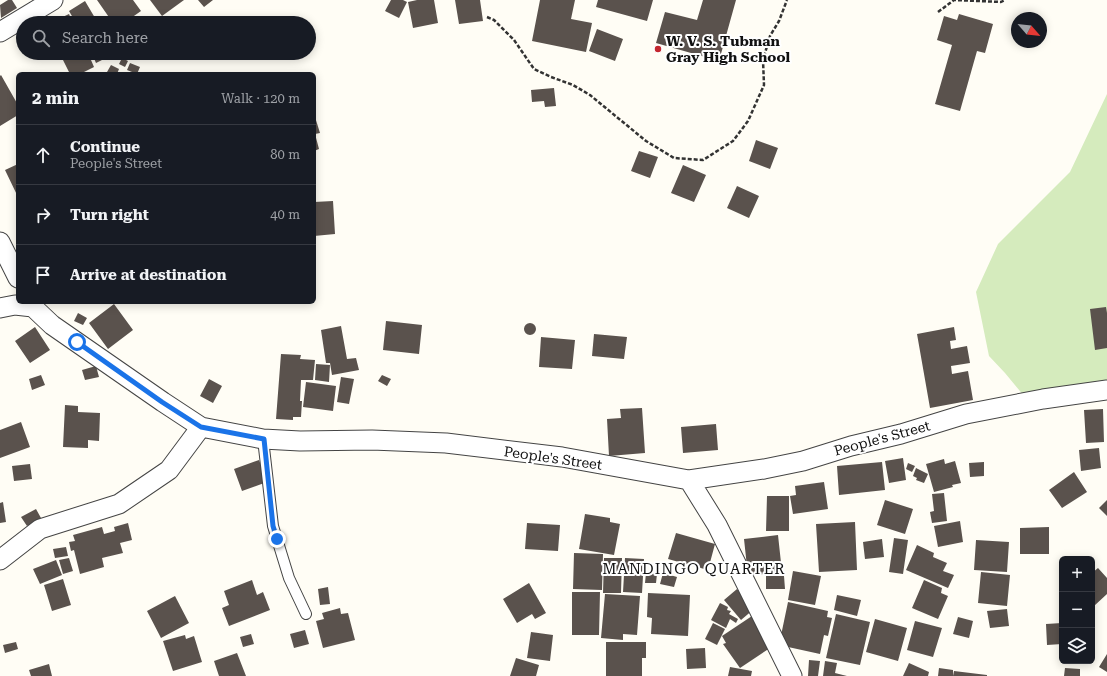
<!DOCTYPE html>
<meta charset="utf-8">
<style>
:root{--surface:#171b24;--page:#20242c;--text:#f1f3f6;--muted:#9ea1a6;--line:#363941}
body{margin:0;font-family:"Roboto Serif",serif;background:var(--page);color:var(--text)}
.controls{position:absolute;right:12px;bottom:12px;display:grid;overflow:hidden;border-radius:6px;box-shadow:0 2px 10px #0003}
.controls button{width:36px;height:36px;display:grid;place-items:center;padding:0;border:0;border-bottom:1px solid var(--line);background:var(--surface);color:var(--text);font:20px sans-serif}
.compass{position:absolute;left:1011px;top:12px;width:36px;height:36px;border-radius:50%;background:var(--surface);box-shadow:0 2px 10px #0003;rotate:118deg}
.stop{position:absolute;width:12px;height:12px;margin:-9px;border:3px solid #1a73e8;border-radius:50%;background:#fff}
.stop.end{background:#1a73e8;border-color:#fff;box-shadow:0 1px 4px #0008}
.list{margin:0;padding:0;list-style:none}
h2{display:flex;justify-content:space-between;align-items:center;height:52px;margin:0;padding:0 16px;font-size:17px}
h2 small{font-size:13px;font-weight:400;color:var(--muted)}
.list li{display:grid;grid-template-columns:26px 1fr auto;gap:12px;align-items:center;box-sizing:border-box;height:60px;padding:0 16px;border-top:1px solid var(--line)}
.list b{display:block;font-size:15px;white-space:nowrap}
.list p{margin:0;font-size:13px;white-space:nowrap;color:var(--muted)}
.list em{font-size:13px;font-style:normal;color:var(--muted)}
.icon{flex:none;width:22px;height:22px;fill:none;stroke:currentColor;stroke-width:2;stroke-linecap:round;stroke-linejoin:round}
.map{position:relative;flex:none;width:1107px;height:676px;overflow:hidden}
.search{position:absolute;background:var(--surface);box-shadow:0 2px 10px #0003;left:16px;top:16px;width:300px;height:44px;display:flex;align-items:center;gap:10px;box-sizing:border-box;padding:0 14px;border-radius:22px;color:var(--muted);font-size:15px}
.panel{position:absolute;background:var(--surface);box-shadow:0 2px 10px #0003;left:16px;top:72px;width:300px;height:232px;border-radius:6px}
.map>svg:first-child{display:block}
.green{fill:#d5ebbd}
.building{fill:#5a524d}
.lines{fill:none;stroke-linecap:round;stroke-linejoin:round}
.lane-casing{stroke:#444;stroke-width:12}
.street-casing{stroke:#444;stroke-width:21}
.path{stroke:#333;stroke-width:2.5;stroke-dasharray:4 2;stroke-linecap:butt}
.lane{stroke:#fff;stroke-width:10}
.street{stroke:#fff;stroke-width:19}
.route{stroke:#1a73e8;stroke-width:5}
.poi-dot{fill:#c4262e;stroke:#fff;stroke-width:1.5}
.labels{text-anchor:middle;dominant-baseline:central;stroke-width:4;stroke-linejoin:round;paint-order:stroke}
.poi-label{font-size:14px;font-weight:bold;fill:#111;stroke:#fff;text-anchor:start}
.street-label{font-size:14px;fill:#111;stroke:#fff}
.neighbourhood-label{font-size:15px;letter-spacing:1px;fill:#111;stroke:#fff}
</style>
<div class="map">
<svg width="1107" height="676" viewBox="0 0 1107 676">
<rect width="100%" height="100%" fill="#fffdf5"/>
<path class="green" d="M 1107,94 L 1107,388 L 1072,385 L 1024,396 L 1005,373 L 989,356 L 976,292 L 998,244 L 1070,172 Z"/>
<path class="building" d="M 8,0 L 12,0 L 17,8 L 1,18 L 0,5 Z
M 97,0 L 133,0 L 141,11 L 124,23 L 113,23 Z
M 150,0 L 184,0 L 162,16 Z
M 198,0 L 213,0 L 204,7 Z
M 391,0 L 403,0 L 407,2 L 399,18 L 385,11 Z
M 417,0 L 434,0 L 438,23 L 413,28 L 408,2 Z
M 455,0 L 480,0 L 483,21 L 459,24 Z
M 540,0 L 575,0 L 571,19 L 592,23 L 586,52 L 532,41 Z
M 598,0 L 653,0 L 647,21 L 596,7 Z
M 703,0 L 736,0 L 719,61 L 656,43 L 665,12 L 697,20 Z
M 85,1 L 98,23 L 76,23 L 69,11 Z
M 69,14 L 73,23 L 50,23 Z
M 959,14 L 993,24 L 985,53 L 977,51 L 960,111 L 935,104 L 952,45 L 937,40 L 944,16 L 957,20 Z
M 597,29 L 623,39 L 615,61 L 589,51 Z
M 76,53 L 88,53 L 94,67 L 80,74 L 70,74 L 63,60 Z
M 99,54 L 102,60 L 96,63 L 93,56 Z
M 122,58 L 128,61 L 125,67 L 119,64 Z
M 130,63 L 140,67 L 137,74 L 127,70 Z
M 111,65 L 119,69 L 117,74 L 110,74 L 107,72 Z
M 1,75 L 18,105 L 18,115 L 0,126 L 0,76 Z
M 554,88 L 556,106 L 545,107 L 544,101 L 532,102 L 531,90 Z
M 314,117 L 315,117 L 320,133 L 315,134 L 319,149 L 314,151 Z
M 756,140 L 778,148 L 770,169 L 749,161 Z
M 639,151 L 658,157 L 650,178 L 631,171 Z
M 18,164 L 18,197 L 5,170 Z
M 683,165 L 706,175 L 694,202 L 671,193 Z
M 737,186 L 759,196 L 749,218 L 727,208 Z
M 333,201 L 335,234 L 314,236 L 314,202 Z
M 114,304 L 133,330 L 108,349 L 89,323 Z
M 1106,307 L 1107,313 L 1107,348 L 1095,350 L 1090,309 Z
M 78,313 L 87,318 L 83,325 L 74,321 Z
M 386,321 L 422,325 L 419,354 L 383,350 Z
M524 329a6 6 0 1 1 12 0a6 6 0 1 1-12 0Z
M 341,326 L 347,359 L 356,358 L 359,370 L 332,375 L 330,363 L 326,363 L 321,330 Z
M 35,327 L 50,350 L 30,363 L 15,341 Z
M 954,327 L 956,340 L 950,341 L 951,349 L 967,346 L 970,363 L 951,366 L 952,374 L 968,371 L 973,400 L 930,408 L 917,334 Z
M 594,334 L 627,337 L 624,359 L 592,356 Z
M 541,337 L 575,340 L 572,369 L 539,367 Z
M 281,354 L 301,355 L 300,359 L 315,360 L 313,380 L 301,380 L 300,401 L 302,401 L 301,417 L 293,417 L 293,420 L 276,419 Z
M 316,364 L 330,365 L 329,382 L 315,380 Z
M 96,366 L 99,377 L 85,380 L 82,370 Z
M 41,375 L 45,385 L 32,390 L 29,379 Z
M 382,375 L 391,379 L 387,386 L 378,381 Z
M 341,377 L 354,379 L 349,404 L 337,402 Z
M 209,379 L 222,386 L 213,403 L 200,396 Z
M 306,382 L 336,386 L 333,411 L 303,407 Z
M 65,405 L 78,406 L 78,412 L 100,413 L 99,441 L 88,440 L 88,448 L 63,447 Z
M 642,408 L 645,453 L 609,456 L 607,419 L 621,418 L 620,409 Z
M 1103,409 L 1104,442 L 1086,443 L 1084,410 Z
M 21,422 L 30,447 L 0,458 L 0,430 Z
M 716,424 L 718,450 L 683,453 L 681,427 Z
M 1099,448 L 1101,468 L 1081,471 L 1079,450 Z
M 903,458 L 906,480 L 889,483 L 885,461 Z
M 944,459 L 945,464 L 955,461 L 961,483 L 952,485 L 953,487 L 934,492 L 926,464 Z
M 259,460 L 267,482 L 242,491 L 234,469 Z
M 882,462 L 885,490 L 839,495 L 837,466 Z
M 984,462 L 984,476 L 970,477 L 969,463 Z
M 908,463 L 915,466 L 912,472 L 906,469 Z
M 30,464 L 32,479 L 14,481 L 12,466 Z
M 916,468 L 928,474 L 924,483 L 916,480 L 917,478 L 913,476 Z
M 1074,472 L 1087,492 L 1062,508 L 1049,490 Z
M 824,482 L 828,509 L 793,514 L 790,496 L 796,495 L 795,486 Z
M 944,493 L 947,521 L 932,523 L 930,512 L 934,511 L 932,494 Z
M 767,496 L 789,496 L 789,531 L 766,531 Z
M 885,500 L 913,509 L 905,534 L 877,525 Z
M 1107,500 L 1107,516 L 1099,508 Z
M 3,502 L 6,522 L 0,523 L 0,503 Z
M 36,509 L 41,518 L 27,526 L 21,517 Z
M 585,514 L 610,518 L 610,522 L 620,524 L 614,555 L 579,549 Z
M 960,521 L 963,542 L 938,547 L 934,526 Z
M 855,522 L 857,570 L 819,572 L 816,524 Z
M 128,523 L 132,540 L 120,543 L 123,553 L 102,558 L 104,567 L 80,574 L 74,550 L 71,551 L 69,542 L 75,541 L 73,535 L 102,527 L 104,534 L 115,531 L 114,527 Z
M 527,523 L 560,525 L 558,551 L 525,549 Z
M 1049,527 L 1049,554 L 1020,554 L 1020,528 Z
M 676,533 L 715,544 L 708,570 L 668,559 Z
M 778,535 L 782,572 L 748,576 L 744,539 Z
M 894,538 L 908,540 L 903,574 L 889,572 Z
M 882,539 L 884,557 L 865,559 L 863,542 Z
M 976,540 L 1009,542 L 1007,572 L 974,570 Z
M 917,545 L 934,553 L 933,557 L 947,563 L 943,571 L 954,575 L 948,588 L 906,570 Z
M 66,547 L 68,556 L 55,558 L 53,549 Z
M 574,553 L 603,554 L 602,590 L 573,589 Z
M 69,558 L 73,571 L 63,574 L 59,560 Z
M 604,558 L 622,558 L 621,593 L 603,593 Z
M 625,558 L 644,559 L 642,593 L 623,592 Z
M 56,560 L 62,575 L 40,584 L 33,569 Z
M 1098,568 L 1107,578 L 1107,594 L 1094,606 L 1092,604 L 1092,573 Z
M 793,571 L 821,576 L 815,605 L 788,600 Z
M 981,572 L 1010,575 L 1007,606 L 978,603 Z
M 646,573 L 657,574 L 656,583 L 645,583 Z
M 663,573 L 677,577 L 674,587 L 660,584 Z
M 766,576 L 784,576 L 785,589 L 766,589 Z
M 63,579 L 71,605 L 52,611 L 44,585 Z
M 252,580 L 257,595 L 263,592 L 270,610 L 229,626 L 222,608 L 229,605 L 224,591 Z
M 924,580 L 942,588 L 941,593 L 948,596 L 938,619 L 912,608 Z
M 529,583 L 546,613 L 535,619 L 532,614 L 517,623 L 503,599 Z
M 328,587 L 330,604 L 320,605 L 318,589 Z
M 737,589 L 754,609 L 741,620 L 724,600 Z
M 572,592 L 600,592 L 599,635 L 572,635 Z
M 648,593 L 690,595 L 688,636 L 651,634 L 652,618 L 647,617 Z
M 605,594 L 640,596 L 637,635 L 623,634 L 623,640 L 601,638 Z
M 837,595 L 861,600 L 857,616 L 834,610 Z
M 175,596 L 189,623 L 161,638 L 147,611 Z
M 788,602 L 828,611 L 827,617 L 832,618 L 828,636 L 824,635 L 820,654 L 779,645 Z
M 720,603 L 728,607 L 727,610 L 731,611 L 729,614 L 738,619 L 736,623 L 730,619 L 726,628 L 711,620 Z
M 340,608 L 341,614 L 348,613 L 355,640 L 323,648 L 316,621 L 324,619 L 322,613 Z
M 1007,609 L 1009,626 L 990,628 L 987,611 Z
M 836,614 L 870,622 L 860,665 L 826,658 Z
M 752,616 L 773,646 L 740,668 L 723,644 L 726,643 L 722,636 Z
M 958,617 L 973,621 L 969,638 L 953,634 Z
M 875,619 L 907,628 L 898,661 L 866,652 Z
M 915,621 L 942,628 L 933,657 L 907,650 Z
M 713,623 L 725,629 L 717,645 L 705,639 Z
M 1062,623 L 1062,644 L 1047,645 L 1046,624 Z
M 305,630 L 309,644 L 294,648 L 290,634 Z
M 531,632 L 553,635 L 550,661 L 527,658 Z
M 251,634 L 254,644 L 243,647 L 240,637 Z
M 185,635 L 186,639 L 194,636 L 202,662 L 173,671 L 163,641 Z
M 16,642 L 18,649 L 5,653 L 3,645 Z
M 606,642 L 646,642 L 646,658 L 642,658 L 642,676 L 606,676 Z
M 705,648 L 706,668 L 687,669 L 686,649 Z
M 237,653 L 246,676 L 219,676 L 214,661 Z
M 1107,654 L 1107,672 L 1099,667 Z
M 516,658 L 539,665 L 536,676 L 510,676 Z
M 809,660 L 820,661 L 818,676 L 808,676 Z
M 825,661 L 837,663 L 835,673 L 847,676 L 823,676 Z
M 909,663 L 929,672 L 928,676 L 903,676 Z
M 49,664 L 52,676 L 31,676 L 29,670 Z
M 730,667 L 752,671 L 751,676 L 728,676 Z
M 939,668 L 953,670 L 953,676 L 938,676 Z
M 1065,668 L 1080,669 L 1080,676 L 1064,676 Z
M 954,671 L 987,675 L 987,676 L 953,676 Z"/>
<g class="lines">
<defs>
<path id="lane" d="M 263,439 L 273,526 L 289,578 L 306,614"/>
<path id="street" d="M 0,32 L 53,0
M 0,242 L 18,278
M 30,302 L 33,307 L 52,325 L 163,402 L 201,427 L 263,439 L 300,441 L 372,440 L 446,443 L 562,457 L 689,480 L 764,469 L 803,461 L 851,446 L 901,434 L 966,414 L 1043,399 L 1107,390
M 0,308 L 15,305 L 33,307
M 689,480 L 717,525 L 792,676
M 0,560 L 40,529 L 119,504 L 169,470 L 201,427"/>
</defs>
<use href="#lane" class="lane-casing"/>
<use href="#street" class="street-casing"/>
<path class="path" d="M 938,12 L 954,0 L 1001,2 L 1005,0
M 487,17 L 494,20 L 514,40 L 534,69 L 551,77 L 573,85 L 590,95 L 646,141 L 674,158 L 703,160 L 733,141 L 748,121 L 764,85 L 763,60 L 770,36 L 779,21 L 787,0"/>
<use href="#lane" class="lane"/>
<use href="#street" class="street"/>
</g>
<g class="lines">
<path class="route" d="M 77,342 L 162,402 L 201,427 L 264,439 L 273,526 L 277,539"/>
</g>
<circle class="poi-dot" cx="658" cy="49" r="4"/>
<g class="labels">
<g class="poi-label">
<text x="666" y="41">W. V. S. Tubman<tspan x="666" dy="16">Gray High School</tspan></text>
</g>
<g class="street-label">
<text transform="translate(882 438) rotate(-15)">People's Street</text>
<text transform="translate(553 458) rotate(8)">People's Street</text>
</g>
<g class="neighbourhood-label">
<text x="694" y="569">MANDINGO QUARTER</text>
</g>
</g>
</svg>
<div class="controls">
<button>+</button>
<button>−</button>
<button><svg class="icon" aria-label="layers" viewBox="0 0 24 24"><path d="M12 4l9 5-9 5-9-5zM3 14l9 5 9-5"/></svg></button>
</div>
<svg class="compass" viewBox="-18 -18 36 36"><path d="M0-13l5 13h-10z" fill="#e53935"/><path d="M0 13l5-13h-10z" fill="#9ea1a6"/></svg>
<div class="stop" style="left:77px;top:342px"></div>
<div class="stop end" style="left:277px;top:539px"></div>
<div class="search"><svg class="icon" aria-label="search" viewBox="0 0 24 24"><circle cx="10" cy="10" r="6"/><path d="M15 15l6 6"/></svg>Search here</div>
<section class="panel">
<h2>2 min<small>Walk · 120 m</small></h2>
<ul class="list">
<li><svg class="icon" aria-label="ahead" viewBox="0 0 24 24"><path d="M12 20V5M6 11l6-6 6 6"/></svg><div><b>Continue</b><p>People's Street</p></div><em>80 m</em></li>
<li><svg class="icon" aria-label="right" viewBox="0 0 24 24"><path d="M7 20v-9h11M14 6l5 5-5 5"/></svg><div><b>Turn right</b></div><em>40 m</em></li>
<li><svg class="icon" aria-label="arrive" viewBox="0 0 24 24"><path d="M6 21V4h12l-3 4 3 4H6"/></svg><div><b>Arrive at destination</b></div></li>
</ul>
</section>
</div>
